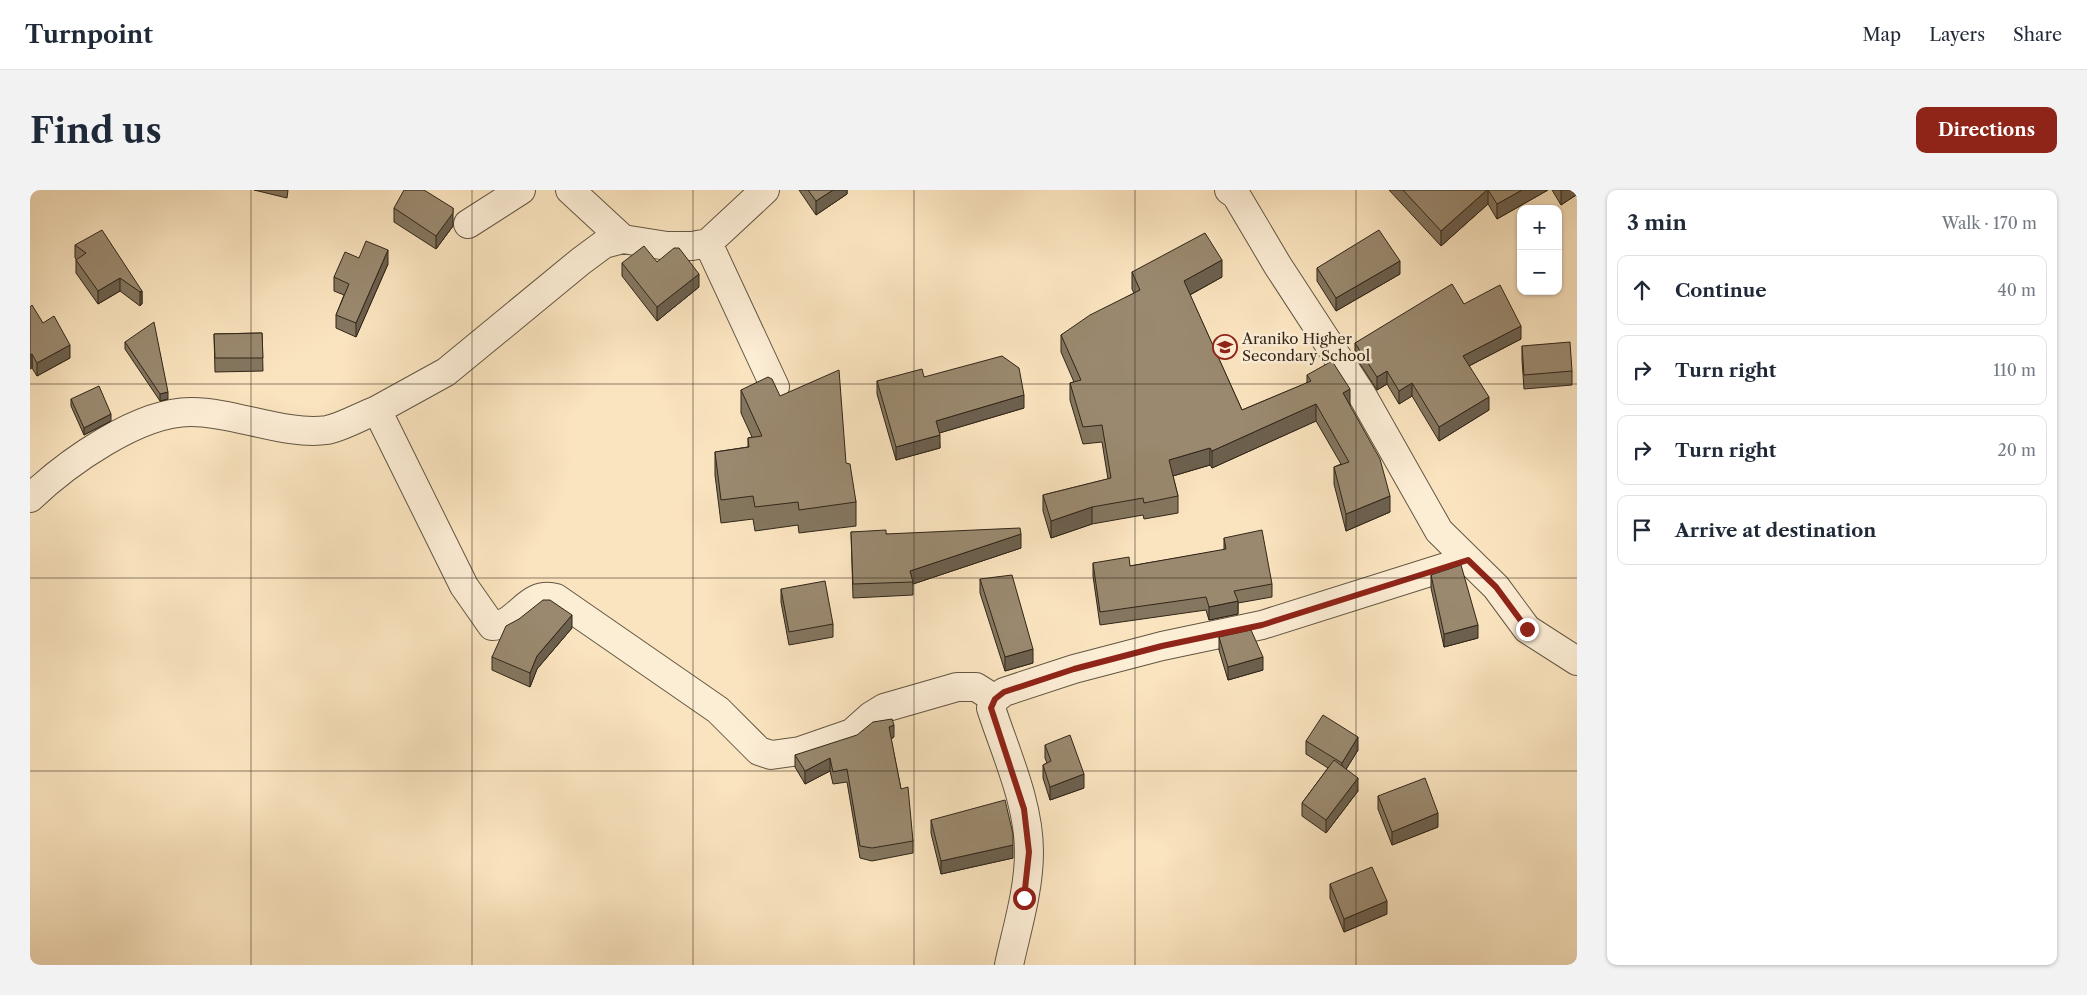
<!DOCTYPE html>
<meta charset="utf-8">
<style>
:root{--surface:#fff;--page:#f2f2f3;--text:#1f2937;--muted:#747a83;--line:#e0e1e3;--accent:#8f2418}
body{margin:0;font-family:"Libre Caslon Text",serif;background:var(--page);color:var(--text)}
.controls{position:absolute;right:15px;top:15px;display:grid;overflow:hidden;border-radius:10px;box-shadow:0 1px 4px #0004}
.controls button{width:45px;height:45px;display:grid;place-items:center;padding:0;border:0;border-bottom:1px solid var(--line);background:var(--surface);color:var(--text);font:25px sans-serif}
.stop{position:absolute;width:15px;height:15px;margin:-11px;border:4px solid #8f2418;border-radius:50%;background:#fff}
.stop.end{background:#8f2418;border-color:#fff;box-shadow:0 1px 5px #0008}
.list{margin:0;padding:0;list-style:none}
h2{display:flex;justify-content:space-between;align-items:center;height:65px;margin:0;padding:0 20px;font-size:21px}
h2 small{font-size:16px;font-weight:400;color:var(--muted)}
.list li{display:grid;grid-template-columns:32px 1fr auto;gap:15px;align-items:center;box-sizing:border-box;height:70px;margin:0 10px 10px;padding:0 10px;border:1px solid var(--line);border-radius:10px}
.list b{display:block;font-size:19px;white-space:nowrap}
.list em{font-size:16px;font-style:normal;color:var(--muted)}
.icon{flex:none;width:28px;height:28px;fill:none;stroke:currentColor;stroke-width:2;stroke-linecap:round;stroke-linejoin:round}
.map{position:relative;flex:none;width:1547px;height:775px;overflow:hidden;border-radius:10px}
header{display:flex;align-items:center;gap:30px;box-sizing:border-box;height:70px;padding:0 25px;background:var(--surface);border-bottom:1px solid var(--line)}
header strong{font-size:24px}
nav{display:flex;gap:28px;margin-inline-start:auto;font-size:18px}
.intro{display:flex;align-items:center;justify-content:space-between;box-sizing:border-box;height:120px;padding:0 30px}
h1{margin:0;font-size:35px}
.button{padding:12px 22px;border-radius:10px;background:var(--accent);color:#fff;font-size:18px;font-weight:700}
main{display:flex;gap:30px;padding:0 30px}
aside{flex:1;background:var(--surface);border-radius:10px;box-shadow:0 1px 4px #0004}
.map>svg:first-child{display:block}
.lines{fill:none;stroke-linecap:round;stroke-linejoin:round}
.minor-casing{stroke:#635642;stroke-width:30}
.minor{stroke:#fcedd5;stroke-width:28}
.wall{fill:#84765f;stroke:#312619}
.shaded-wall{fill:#6c604e;stroke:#312619}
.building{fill:#9a896f;stroke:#312619}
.route{stroke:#8f2418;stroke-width:6}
.grid{fill:none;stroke:#312619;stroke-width:1;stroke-opacity:0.55}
.labels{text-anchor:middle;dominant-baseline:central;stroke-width:5;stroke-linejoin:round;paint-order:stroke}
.poi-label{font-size:15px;fill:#312619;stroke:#fcedd5;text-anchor:start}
</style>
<header>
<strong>Turnpoint</strong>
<nav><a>Map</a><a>Layers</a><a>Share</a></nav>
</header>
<div class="intro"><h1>Find us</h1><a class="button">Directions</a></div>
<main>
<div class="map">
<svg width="1547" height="775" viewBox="0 0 1547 775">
<rect width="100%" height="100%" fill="#fae4bf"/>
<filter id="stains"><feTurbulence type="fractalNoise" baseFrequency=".004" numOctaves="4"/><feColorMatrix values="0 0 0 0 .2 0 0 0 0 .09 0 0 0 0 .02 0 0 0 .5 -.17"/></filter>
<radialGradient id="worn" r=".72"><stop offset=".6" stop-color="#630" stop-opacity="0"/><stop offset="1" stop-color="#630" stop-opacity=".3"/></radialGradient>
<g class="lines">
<defs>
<path id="minor" d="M 540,0 L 593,49 L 637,56 L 662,56 L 678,53 L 735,0
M 1199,0 L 1206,5 L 1248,76 L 1332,205 L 1409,341 L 1466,397 L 1497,439 L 1547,471
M 438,34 L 491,0
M 593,49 L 574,54 L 551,71 L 416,182 L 347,220 L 434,396 L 462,436 C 489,435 496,400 526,408 L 688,520 L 729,561 L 741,565 L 770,561 L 822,543 L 841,526 L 854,518 L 927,497 L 946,497 L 965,509
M 678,53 L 745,197
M 0,308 C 37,273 109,221 162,222 C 204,222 256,246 297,240 C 313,237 331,226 347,220
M 979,775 C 987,738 999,700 999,662 C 999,613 976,564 961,518 L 965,509 L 974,502 L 1044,479 L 1132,456 L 1232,435 L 1438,370"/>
</defs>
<use href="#minor" class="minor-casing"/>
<use href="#minor" class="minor"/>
</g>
<path class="wall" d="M 224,0 L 258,0 L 257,8 Z
M 769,0 L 817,0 L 817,4 L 786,25 Z
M 1359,0 L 1518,0 L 1467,29 L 1458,14 L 1411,56 Z
M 1522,0 L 1547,0 L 1547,7 L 1546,5 L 1531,15 Z
M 364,18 L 423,36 L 406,59 L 364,32 Z
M 45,55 L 112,101 L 112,114 L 110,116 L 90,101 L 68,114 L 46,83 L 46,69 L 45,68 Z
M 329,68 L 358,74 L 326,147 L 306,138 L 306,125 L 314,105 L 304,101 L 304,87 Z
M 627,72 L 669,97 L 627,131 L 592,86 L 592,73 Z
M 1287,78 L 1370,84 L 1306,121 L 1287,91 Z
M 1102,82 L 1192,87 L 1160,105 L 1212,220 L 1277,193 L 1277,185 L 1320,216 L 1360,322 L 1316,341 L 1304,294 L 1304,277 L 1311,274 L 1286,231 L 1182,278 L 1180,275 L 1143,286 L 1148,306 L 1148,323 L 1114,329 L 1113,325 L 1062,334 L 1021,348 L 1013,321 L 1013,305 L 1078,289 L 1072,252 L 1053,254 L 1040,210 L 1040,193 L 1044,192 L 1031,162 L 1031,145 L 1104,103 L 1102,99 Z
M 1434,114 L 1491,149 L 1439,176 L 1459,220 L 1409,251 L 1382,206 L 1369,214 L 1357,194 L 1347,200 L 1325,166 L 1325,153 Z
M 0,117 L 40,168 L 7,186 L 2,178 Z
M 232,143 L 233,181 L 185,182 L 184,144 Z
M 95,152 L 138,209 L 130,211 L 95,159 Z
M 1492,156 L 1542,181 L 1542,195 L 1494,199 L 1492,170 Z
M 894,187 L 994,218 L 909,243 L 910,258 L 866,270 L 847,204 L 847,191 Z
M 711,200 L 750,206 L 816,273 L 826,312 L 826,336 L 769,343 L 768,335 L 725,341 L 723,329 L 691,333 L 685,285 L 685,262 L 718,257 L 718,248 L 722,247 L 711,223 Z
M 41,209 L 81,231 L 54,245 L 41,216 Z
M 821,342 L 856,344 L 991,358 L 883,394 L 883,405 L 823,408 Z
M 1194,348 L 1242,394 L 1242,407 L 1208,413 L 1208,424 L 1179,430 L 1176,420 L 1070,435 L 1063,386 L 1063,373 L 1100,376 L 1194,360 Z
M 1401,385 L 1448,448 L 1414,457 L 1401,398 Z
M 950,389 L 1003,473 L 975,481 L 950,403 Z
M 751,399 L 803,434 L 803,447 L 759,455 L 751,412 Z
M 489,429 L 542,438 L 507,479 L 500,497 L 462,480 L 462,467 Z
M 1189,447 L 1233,480 L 1198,490 L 1189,460 Z
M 864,547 L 861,549 L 871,599 L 883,651 L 883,663 L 842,671 L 830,668 L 817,592 L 803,594 L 800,581 L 775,594 L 765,577 L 765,565 Z
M 1276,551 L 1328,560 L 1316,579 L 1328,601 L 1296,643 L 1272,626 L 1272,613 L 1298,578 L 1276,564 Z
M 1015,555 L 1054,598 L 1020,610 L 1013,588 L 1013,575 L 1017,573 L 1015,568 Z
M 1348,606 L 1408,637 L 1362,655 L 1348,619 Z
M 901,630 L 983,668 L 911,684 L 901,643 Z
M 1300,694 L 1357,724 L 1314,742 L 1300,708 Z"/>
<path class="shaded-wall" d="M 803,0 L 817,0 L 817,4 L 786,25 L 786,11 Z
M 1457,0 L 1458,0 L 1458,14 L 1411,56 L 1411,41 Z
M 1492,0 L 1518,0 L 1467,29 L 1467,14 Z
M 1531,0 L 1546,0 L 1546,5 L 1531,15 Z
M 423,18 L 423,36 L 406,59 L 406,46 Z
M 358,60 L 358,74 L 326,147 L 326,133 Z
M 1192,70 L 1192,87 L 1154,108 L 1154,91 Z
M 1370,71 L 1370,84 L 1306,121 L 1306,108 Z
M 669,84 L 669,97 L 627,131 L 627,117 Z
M 90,88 L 90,101 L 68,114 L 68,101 Z
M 112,101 L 112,114 L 110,116 L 110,102 Z
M 1491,136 L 1491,149 L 1433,179 L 1433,166 Z
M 40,155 L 40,168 L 7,186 L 7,173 Z
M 2,164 L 2,178 L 0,179 L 0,165 Z
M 1357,181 L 1357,194 L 1347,200 L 1347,187 Z
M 1382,193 L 1382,206 L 1369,214 L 1369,201 Z
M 1320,199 L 1320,216 L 1313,203 Z
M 138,202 L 138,209 L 130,211 L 130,204 Z
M 994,205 L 994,218 L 906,244 L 906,231 Z
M 1459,207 L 1459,220 L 1409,251 L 1409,237 Z
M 1286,214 L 1286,231 L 1182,278 L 1182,261 Z
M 81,224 L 81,231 L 54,245 L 54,238 Z
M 910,245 L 910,258 L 866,270 L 866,257 Z
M 1180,258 L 1180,275 L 1139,287 L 1139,270 Z
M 1360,306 L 1360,322 L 1316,341 L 1316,324 Z
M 1062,317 L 1062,334 L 1021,348 L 1021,331 Z
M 991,344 L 991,358 L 883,394 L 880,381 Z
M 1208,411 L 1208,424 L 1179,430 L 1179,417 Z
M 542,425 L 542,438 L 507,479 L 500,497 L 500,483 L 507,466 Z
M 1448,435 L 1448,448 L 1414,457 L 1414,444 Z
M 1003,459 L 1003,473 L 975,481 L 975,467 Z
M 1233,467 L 1233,480 L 1198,490 L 1198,477 Z
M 864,535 L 864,547 L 859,550 L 859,537 Z
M 1328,547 L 1328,560 L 1312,586 L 1312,573 Z
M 800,568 L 800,581 L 775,594 L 775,581 Z
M 1054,584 L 1054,598 L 1020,610 L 1020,597 Z
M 1328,588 L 1328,601 L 1296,643 L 1296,630 Z
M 1408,623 L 1408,637 L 1362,655 L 1362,642 Z
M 983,655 L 983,668 L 911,684 L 911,671 Z
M 1357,711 L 1357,724 L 1314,742 L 1314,729 Z"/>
<path class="building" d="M 374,0 L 394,0 L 423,18 L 423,23 L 406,46 L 364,18 Z
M 778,0 L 803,0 L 786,11 Z
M 1373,0 L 1457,0 L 1411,41 Z
M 1458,0 L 1492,0 L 1467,14 Z
M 72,40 L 112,101 L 110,102 L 90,88 L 68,101 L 46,70 L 56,63 L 45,55 Z
M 1349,40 L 1370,71 L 1306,108 L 1287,78 Z
M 1175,43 L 1192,70 L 1154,91 L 1212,220 L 1281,191 L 1277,185 L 1302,171 L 1320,199 L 1313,203 L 1350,269 L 1360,306 L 1316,324 L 1304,277 L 1319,272 L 1286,214 L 1182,261 L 1180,258 L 1139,270 L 1148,306 L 1114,313 L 1113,308 L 1062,317 L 1021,331 L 1013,305 L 1081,288 L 1072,235 L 1053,237 L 1040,193 L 1051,190 L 1031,145 L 1060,125 L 1110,100 L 1102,82 Z
M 336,51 L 358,60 L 326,133 L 306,125 L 319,94 L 304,87 L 315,62 L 329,68 Z
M 614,56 L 627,72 L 644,58 L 649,58 L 669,84 L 627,117 L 592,73 Z
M 1422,94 L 1434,114 L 1470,95 L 1491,136 L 1433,166 L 1459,207 L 1409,237 L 1382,193 L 1369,201 L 1357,181 L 1347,187 L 1325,153 Z
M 2,115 L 13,133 L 24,126 L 40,155 L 7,173 L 2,164 L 0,165 L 0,117 Z
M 124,132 L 138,202 L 130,204 L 95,152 Z
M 232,143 L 233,168 L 185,168 L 184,144 Z
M 1540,152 L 1542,181 L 1494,185 L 1492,156 Z
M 972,166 L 989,178 L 994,205 L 906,231 L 910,245 L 866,257 L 847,191 L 892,179 L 894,187 Z
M 809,180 L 816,273 L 820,274 L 826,312 L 769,320 L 768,312 L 725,317 L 723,306 L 691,310 L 685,262 L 719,257 L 718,248 L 732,246 L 711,200 L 738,187 L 742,189 L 750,206 Z
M 69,196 L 81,224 L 54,238 L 41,209 Z
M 990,338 L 991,344 L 880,381 L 883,392 L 823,394 L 821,342 L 856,340 L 856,344 Z
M 1232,340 L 1242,394 L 1204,401 L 1208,411 L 1179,417 L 1176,407 L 1070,422 L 1063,373 L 1099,367 L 1100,376 L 1196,359 L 1194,348 Z
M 1431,375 L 1448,435 L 1414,444 L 1401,385 Z
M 982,385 L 1003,459 L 975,467 L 950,389 Z
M 795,391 L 803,434 L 759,442 L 751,399 Z
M 513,410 L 520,410 L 542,425 L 507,466 L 500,483 L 462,467 L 476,436 L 489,429 Z
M 1221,440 L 1233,467 L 1198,477 L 1189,447 Z
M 1293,525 L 1328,547 L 1312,573 L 1276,551 Z
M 862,529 L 864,535 L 859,537 L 871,599 L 878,597 L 883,651 L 842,658 L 830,656 L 817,579 L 803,582 L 800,568 L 775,581 L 765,565 L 827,545 L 843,532 Z
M 1040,545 L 1054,584 L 1020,597 L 1013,575 L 1021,571 L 1015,555 Z
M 1304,570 L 1328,588 L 1296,630 L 1272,613 Z
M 1395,588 L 1408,623 L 1362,642 L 1348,606 Z
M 975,610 L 983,644 L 983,655 L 911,671 L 901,630 Z
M 1342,677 L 1357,711 L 1314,729 L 1300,694 Z"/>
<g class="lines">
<path class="route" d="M 994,708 L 999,662 L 994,619 L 961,518 L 965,509 L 974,502 L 1044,479 L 1132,456 L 1232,435 L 1438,370 L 1466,397 L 1497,439"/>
</g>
<path class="grid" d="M 221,0 L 221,775M 442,0 L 442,775M 663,0 L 663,775M 884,0 L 884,775M 1105,0 L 1105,775M 1326,0 L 1326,775M 0,194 L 1547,194M 0,388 L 1547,388M 0,581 L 1547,581"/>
<defs>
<symbol id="school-ring" viewBox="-11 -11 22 22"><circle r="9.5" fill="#fcedd5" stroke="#8f2418" stroke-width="1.5"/><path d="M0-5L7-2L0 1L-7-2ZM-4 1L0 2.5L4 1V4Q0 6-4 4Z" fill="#8f2418"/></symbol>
</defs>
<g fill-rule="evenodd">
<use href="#school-ring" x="1181" y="143" width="28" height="28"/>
</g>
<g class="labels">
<g class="poi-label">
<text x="1212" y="148">Araniko Higher<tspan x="1212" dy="17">Secondary School</tspan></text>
</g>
</g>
<rect width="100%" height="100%" filter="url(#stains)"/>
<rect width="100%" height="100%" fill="url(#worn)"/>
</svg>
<div class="controls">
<button>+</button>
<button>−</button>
</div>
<div class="stop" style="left:994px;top:708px"></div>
<div class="stop end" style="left:1497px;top:439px"></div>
</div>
<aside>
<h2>3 min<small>Walk · 170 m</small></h2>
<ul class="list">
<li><svg class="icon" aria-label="ahead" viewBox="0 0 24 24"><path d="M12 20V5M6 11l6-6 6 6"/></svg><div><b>Continue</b></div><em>40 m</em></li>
<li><svg class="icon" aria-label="right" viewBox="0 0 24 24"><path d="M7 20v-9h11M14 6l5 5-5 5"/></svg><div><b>Turn right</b></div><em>110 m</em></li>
<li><svg class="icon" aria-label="right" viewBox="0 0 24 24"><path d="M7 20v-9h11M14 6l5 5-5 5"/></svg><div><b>Turn right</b></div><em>20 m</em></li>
<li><svg class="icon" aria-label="arrive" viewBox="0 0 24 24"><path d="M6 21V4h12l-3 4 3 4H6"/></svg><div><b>Arrive at destination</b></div></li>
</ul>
</aside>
</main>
